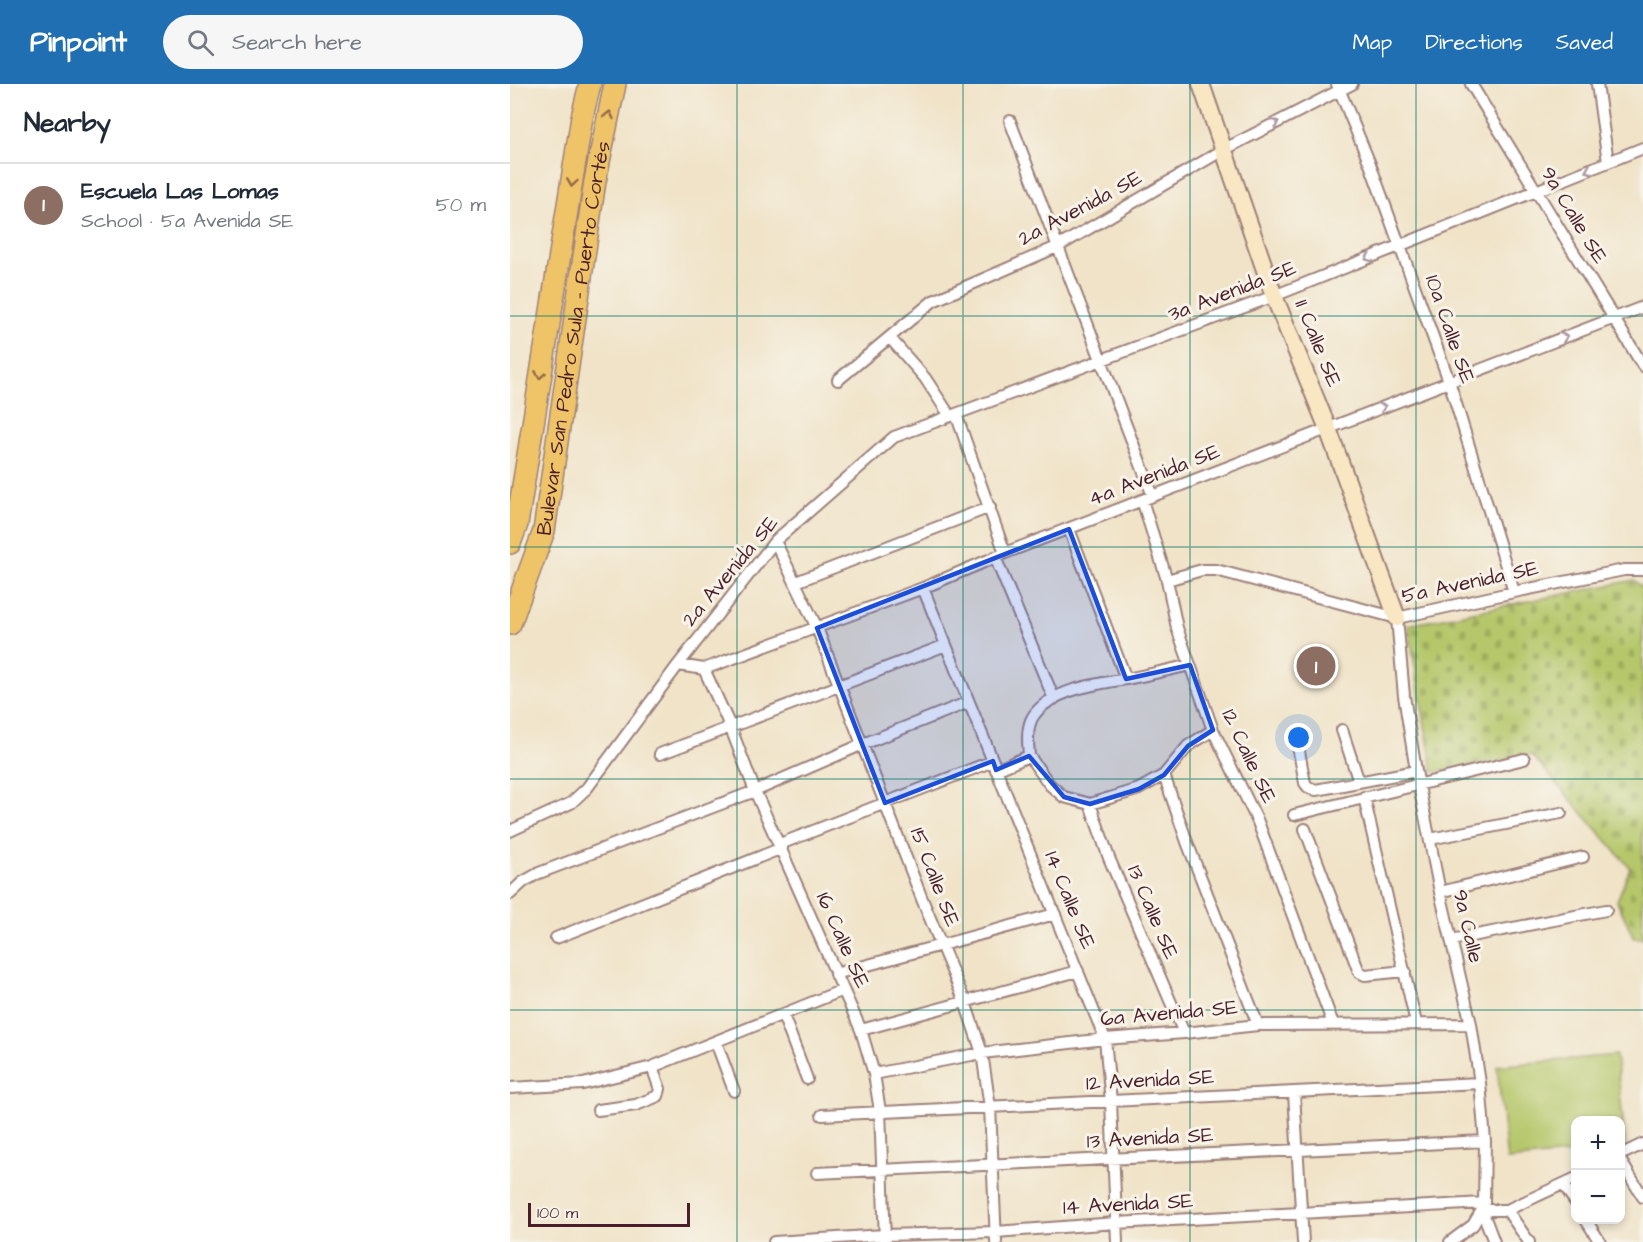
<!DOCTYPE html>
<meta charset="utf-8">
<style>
:root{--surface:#fff;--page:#f6f6f7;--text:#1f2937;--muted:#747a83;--line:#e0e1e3;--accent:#1f6fb2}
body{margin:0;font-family:"Architects Daughter",sans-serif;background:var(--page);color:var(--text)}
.controls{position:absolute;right:18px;bottom:18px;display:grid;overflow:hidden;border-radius:12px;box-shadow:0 3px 9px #0003}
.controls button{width:54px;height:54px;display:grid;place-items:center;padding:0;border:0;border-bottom:2px solid var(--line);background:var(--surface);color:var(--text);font:30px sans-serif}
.scale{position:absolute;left:18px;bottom:15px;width:162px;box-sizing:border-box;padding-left:6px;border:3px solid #4a1f2b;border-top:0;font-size:16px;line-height:21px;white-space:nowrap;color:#4a1f2b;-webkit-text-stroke:4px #f7f3e8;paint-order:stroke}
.you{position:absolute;left:789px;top:654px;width:21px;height:21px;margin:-15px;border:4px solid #fff;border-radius:50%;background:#1a73e8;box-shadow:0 0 0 9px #1a73e833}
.badge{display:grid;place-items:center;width:39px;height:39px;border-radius:50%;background:var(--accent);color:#fff;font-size:20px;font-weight:700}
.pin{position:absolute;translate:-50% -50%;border:3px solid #fff;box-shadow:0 2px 6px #0006}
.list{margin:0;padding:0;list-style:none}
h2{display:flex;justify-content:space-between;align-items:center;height:78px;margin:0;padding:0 24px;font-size:26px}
h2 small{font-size:20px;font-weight:400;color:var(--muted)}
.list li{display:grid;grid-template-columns:39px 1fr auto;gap:18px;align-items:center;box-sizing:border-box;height:84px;padding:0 24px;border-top:2px solid var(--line)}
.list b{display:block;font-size:22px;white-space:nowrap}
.list p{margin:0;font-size:20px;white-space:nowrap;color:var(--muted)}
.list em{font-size:20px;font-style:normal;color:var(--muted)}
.icon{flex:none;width:33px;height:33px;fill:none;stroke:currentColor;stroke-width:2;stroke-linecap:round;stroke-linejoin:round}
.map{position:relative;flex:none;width:1133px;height:1158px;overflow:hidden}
header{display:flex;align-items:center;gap:36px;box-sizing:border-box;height:84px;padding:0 30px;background:var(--accent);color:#fff}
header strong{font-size:28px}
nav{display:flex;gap:33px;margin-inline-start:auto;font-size:21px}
.search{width:420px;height:54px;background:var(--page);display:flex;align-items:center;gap:15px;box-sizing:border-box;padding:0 21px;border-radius:33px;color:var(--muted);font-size:22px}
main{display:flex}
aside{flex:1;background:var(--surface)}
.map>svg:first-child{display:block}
.cemetery{fill:url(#cemetery-stones);stroke:#80734a;stroke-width:1.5}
.pitch{fill:#b5c76a;stroke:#80734a;stroke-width:1.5}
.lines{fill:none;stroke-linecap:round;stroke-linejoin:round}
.street-casing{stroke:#9d817a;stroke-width:14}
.secondary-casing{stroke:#9d817a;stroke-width:20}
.highway-casing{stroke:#9d817a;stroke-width:24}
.street{stroke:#fff;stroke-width:10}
.secondary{stroke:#f9e7c3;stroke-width:16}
.highway{stroke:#efc469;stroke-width:21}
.oneway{stroke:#946947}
.oneway2{stroke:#ae9aa0}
.marked{fill:#1d4ed8;fill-opacity:0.2;stroke:#1d4ed8;stroke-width:4.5;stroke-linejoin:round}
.grid{fill:none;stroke:#0f766e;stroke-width:1.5;stroke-opacity:0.55}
.labels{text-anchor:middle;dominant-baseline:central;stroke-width:6;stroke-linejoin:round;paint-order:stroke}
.street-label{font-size:21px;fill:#4a1f2b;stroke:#f7f3e8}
</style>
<header>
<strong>Pinpoint</strong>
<div class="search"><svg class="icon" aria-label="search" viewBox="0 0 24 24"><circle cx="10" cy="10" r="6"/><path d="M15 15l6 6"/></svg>Search here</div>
<nav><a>Map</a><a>Directions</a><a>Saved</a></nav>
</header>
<main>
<aside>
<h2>Nearby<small></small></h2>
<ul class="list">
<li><span class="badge" style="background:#8d6e63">1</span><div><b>Escuela Las Lomas</b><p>School · 5a Avenida SE</p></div><em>50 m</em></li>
</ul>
</aside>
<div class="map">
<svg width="1133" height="1158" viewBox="0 0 1133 1158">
<defs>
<pattern id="cemetery-stones" width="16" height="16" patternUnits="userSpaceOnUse" patternTransform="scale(1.5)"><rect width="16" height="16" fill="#b5c76a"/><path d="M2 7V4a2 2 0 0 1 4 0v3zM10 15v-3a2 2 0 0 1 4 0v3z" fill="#9daa5c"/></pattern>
</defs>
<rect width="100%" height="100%" fill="#f7f3e8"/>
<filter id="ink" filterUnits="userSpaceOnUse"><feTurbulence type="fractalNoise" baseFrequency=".0167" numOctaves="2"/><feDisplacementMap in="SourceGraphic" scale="12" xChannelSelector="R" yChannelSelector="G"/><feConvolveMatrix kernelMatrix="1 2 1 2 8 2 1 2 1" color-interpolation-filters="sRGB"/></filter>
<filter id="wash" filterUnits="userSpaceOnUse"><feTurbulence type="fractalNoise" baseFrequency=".008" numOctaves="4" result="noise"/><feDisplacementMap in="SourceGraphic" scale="24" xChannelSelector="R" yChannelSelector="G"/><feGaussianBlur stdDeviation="1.35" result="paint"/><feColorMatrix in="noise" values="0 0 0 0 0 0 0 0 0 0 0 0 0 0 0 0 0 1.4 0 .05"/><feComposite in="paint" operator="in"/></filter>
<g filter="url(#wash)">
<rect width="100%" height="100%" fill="#f0e3c8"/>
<path class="cemetery" d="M 1124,496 L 1133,505 L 1133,854 L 1124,854 L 1107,817 L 1120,784 L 1022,671 L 923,688 L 898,541 Z"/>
<path class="pitch" d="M 1106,971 L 1116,1064 L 1111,1065 L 1110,1036 L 1066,1036 L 1065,1069 L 997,1076 L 987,982 Z"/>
</g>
<g filter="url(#ink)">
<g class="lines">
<defs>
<path id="street" d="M 827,0 L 860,80 L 939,297 L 1004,508
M 961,0 L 1133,282
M 1087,0 L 1098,78
M 500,37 L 643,412
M 380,254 L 415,294 L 440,332
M 328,296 L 423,217 L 549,162 L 713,66 L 842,0
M 446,330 L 495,469
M 632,416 L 657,496 L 667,544 L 703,646 L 748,738 L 823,940
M 559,445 L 616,595
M 265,457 L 307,544 L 412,815 L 455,918 L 472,969 L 480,1023 L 486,1158
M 485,473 L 544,615
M 657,496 L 692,486 L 706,486 L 887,534 L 1004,508 L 1114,486 L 1133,486
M 286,498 L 480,423
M 413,504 L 595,955 L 601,1018 L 607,1158
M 887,534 L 894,612 L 906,687 L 930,808 L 961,940 L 970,999 L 975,1057 L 974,1119 L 972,1126 L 984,1158
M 168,581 L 194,585 L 413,504 L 495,469 L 1133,223
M 194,585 L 220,642 L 245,707 L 351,946 L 364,990 L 370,1027 L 375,1156
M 832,646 L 849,698
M 786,652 L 795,699 L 798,703 L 806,706 L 906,687
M 150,670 L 436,561
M 519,672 L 540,701 L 554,713 L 580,720 L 629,705 L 654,691 L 678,662 L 703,646
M 486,686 L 519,672 C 518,659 516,642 524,631 C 543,605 587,600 616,595 C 638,591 659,586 680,581
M 654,691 L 677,758 L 748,941
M 854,713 L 906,939
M 580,720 L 599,774 L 674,949
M 784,731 L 1014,675
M 795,745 L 849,888 L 855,891 L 895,887
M 0,747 L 61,719 L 77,704 L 168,581 L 265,457 L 384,353 L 764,212 L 1133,64
M 920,755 L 1051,729
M 270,760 L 483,677
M 930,808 L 1073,773
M 0,810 L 13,798 L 29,789 L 245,707 L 353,660 L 459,618
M 46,854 L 272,764
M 941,856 L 1096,826
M 325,890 L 545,830
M 273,931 L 297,995
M 351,946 L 568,887
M 206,958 L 224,1007
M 364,990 L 472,969 L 595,955 L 674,949 L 748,941 L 961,940
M 0,1004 L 73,1000 L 142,983 L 333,906
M 784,1009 L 793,1158
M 88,1026 L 126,1021 L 148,1012 L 150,1005 L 142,983
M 312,1031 L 970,999
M 1110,1071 L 1133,1060
M 1110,1076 L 1133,1113
M 307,1089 L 975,1057
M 1053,1100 L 1066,1119
M 997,1126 L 1019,1158
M 1076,1136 L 1090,1158
M 264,1158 L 374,1151 L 486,1148 L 606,1139 L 974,1119
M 940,1158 L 963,1141 L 972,1126 L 997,1126 L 1066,1094"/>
<path id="secondary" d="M 691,0 L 764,212 L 818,345 L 887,534"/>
<g id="highway">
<path d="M 0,459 L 7,440 L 72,33 L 80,0"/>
<path id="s1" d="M 0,540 L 34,447 L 85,97 L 105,0"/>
</g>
</defs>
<use href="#street" class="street-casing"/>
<use href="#secondary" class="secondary-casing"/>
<use href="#highway" class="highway-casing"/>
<use href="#street" class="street"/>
<use href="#secondary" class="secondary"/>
<use href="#highway" class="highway"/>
</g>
<defs><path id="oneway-chevron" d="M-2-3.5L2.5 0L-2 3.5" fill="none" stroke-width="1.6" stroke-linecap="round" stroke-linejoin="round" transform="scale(1.5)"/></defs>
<g class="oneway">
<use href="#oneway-chevron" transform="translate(99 31) rotate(-78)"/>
<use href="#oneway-chevron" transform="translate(62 99) rotate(98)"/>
<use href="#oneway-chevron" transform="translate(30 291) rotate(100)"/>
</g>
<g class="oneway2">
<use href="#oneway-chevron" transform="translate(765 39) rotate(-27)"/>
<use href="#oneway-chevron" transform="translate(1079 86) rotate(158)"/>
<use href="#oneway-chevron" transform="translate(859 174) rotate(158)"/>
<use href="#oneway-chevron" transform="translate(1054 253) rotate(-21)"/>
<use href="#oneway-chevron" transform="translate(872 323) rotate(-21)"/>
</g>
</g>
<path class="marked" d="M 559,445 L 616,595 L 680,581 L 703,646 L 678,662 L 654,691 L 629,705 L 580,720 L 554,713 L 519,672 L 486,686 L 483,677 L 375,719 L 307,544 Z"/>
<path class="grid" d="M 227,0 L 227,1158M 453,0 L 453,1158M 680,0 L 680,1158M 906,0 L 906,1158M 0,232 L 1133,232M 0,463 L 1133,463M 0,695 L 1133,695M 0,926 L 1133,926"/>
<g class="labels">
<g class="street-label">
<text transform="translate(570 124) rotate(-28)">2a Avenida SE</text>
<text transform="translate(1064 131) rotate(59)">9a Calle SE</text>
<text transform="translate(722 207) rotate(-21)">3a Avenida SE</text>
<text transform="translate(940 245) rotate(71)">10a Calle SE</text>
<text stroke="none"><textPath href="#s1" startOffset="294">Bulevar San Pedro Sula - Puerto Cortés</textPath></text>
<text transform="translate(808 259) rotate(68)">11 Calle SE</text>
<text transform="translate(644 391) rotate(-21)">4a Avenida SE</text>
<text transform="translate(220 487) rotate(-50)">2a Avenida SE</text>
<text transform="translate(960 498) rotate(-12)">5a Avenida SE</text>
<text transform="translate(739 672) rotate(65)">12 Calle SE</text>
<text transform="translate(425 793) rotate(69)">15 Calle SE</text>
<text transform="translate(560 816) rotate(68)">14 Calle SE</text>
<text transform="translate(643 828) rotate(67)">13 Calle SE</text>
<text transform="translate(958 842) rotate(77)">9a Calle</text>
<text transform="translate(333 856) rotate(66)">16 Calle SE</text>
<text transform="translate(659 929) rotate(-5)">6a Avenida SE</text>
<text transform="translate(640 996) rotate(-3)">12 Avenida SE</text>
<text transform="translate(640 1054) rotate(-3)">13 Avenida SE</text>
<text transform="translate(618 1120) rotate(-3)">14 Avenida SE</text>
</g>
</g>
</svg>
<div class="controls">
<button>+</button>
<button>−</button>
</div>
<div class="scale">100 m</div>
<div class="you"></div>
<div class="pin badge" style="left:806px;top:582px;background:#8d6e63">1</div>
</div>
</main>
